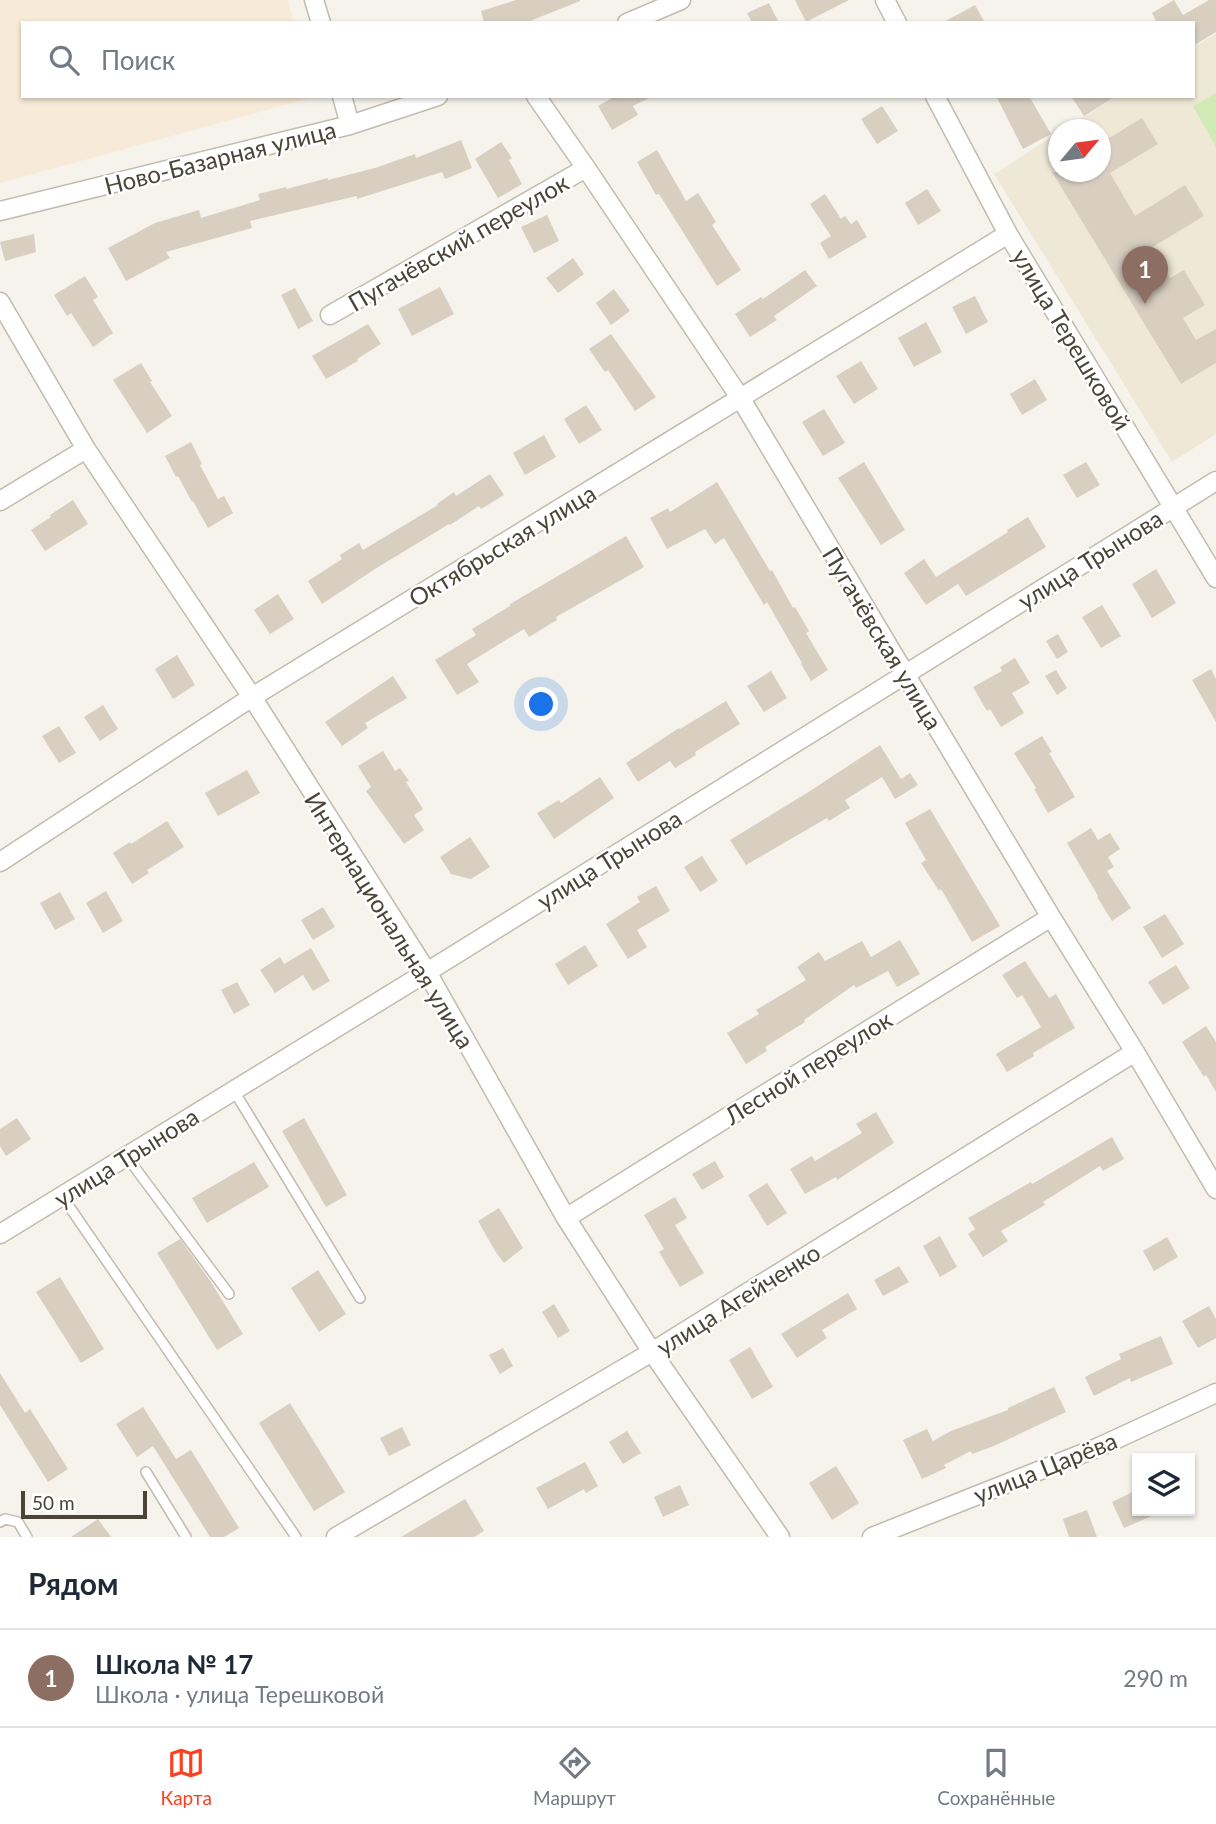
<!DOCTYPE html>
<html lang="ru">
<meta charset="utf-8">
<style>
:root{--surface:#fff;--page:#f6f6f7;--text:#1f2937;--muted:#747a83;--line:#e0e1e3;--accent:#fc3f1d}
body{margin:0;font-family:Lato,sans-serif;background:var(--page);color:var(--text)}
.controls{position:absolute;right:21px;bottom:21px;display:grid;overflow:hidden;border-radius:0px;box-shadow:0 2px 5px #0004}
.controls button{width:63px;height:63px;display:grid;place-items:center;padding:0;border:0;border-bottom:2px solid var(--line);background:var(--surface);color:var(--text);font:35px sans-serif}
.compass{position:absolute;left:1048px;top:119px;width:63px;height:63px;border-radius:50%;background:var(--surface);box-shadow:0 2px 5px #0004;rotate:61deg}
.scale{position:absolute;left:21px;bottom:18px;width:126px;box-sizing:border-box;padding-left:7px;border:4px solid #4b4439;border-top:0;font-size:19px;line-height:24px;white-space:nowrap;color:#4b4439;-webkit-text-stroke:5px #fff;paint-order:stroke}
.you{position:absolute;left:542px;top:705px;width:24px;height:24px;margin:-18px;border:5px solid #fff;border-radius:50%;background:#1a73e8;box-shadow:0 0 0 10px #1a73e833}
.badge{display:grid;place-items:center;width:46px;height:46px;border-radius:50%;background:var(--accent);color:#fff;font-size:23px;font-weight:700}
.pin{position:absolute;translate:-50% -58px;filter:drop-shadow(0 2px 4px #0008)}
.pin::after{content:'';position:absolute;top:37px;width:24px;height:21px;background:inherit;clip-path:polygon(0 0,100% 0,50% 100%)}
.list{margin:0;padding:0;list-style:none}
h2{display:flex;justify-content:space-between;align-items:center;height:91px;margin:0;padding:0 28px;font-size:30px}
h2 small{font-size:23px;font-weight:400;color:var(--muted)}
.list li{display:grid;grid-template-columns:46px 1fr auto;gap:21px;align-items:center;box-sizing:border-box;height:98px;padding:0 28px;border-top:2px solid var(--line)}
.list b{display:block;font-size:26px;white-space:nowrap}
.list p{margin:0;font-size:23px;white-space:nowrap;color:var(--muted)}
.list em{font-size:23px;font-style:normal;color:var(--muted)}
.icon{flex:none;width:38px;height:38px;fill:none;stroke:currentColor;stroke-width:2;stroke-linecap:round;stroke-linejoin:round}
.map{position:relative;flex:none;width:1216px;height:1537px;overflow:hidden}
.search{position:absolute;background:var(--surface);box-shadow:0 2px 5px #0004;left:21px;right:21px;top:21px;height:77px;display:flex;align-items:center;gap:18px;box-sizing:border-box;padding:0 24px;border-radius:0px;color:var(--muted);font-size:26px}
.sheet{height:189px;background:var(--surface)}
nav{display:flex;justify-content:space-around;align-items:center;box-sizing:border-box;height:98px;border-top:2px solid var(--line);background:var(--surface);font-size:19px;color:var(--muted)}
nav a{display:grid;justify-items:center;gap:4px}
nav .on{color:var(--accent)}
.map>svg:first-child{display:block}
.commercial{fill:#f7ead8}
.education{fill:#efe8d6}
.green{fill:#d2eab5}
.building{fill:#d8cfc1}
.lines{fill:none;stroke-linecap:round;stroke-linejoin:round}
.service-casing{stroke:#c2bbae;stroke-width:12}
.minor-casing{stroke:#c2bbae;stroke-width:21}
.service{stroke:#fff;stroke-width:9}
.minor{stroke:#fff;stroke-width:18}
.labels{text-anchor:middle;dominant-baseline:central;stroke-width:5;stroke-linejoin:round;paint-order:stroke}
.street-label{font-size:24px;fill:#4b4439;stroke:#fff}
</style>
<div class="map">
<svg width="1216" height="1537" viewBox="0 0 1216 1537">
<rect width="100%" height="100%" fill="#f6f3ec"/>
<path class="commercial" d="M 0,0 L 288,0 L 294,23 L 23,23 L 23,96 L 314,97 L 0,183 Z"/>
<path class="education" d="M 1216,34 L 1216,434 L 1172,462 L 994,174 L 1058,133 L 1058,172 L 1100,172 L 1100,130 L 1064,129 L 1117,96 L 1193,96 L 1193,48 Z"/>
<path class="green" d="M 1216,93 L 1216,147 L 1193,106 Z"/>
<path class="building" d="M 516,0 L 580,0 L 580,1 L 525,23 L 484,23 L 481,11 Z
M 795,0 L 849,0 L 806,22 Z
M 1174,0 L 1183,15 L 1209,0 L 1216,0 L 1216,32 L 1193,46 L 1193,23 L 1157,23 L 1152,13 Z
M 769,3 L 779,23 L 752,23 L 747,13 Z
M 975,5 L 985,23 L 942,23 Z
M 615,96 L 653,96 L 633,106 L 638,115 L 612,130 L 598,106 Z
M 996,96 L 1029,96 L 1051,134 L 1023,149 Z
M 1071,96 L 1116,96 L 1084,116 Z
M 882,106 L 898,131 L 877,144 L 861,119 Z
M 1142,118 L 1158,144 L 1110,173 L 1135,216 L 1185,185 L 1204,216 L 1151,248 L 1170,278 L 1184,270 L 1205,305 L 1183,318 L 1196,340 L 1216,329 L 1216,363 L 1181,384 L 1052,172 L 1101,172 L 1101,143 Z
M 461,140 L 472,168 L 445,179 L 442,172 L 357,199 L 357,196 L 250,221 L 252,228 L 166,252 L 170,258 L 126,281 L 108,248 L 155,223 L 199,210 L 201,218 L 260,200 L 258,194 L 286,187 L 286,189 L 328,178 L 328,180 L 375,168 L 415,154 L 416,158 Z
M 501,142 L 512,158 L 509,160 L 522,184 L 498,198 L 475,159 Z
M 657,150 L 686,201 L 698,193 L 716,222 L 712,225 L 741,270 L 717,286 L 659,194 L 656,195 L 637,162 Z
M 927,189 L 941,211 L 918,225 L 905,203 Z
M 825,194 L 841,219 L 845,216 L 851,224 L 857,220 L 867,237 L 829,259 L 820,243 L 831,236 L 810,204 Z
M 547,215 L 559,241 L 534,253 L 521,227 Z
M 34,234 L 36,252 L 5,261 L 0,242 Z
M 573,258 L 584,274 L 558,293 L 546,278 Z
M 805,270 L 817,286 L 774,316 L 777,320 L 750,337 L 735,314 L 761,297 L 763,299 Z
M 85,276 L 98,297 L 93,300 L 113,333 L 93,347 L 71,313 L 67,316 L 54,295 Z
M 440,287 L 454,314 L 412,336 L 398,309 Z
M 295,288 L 313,321 L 298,329 L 281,295 Z
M 614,289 L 630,311 L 611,325 L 596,303 Z
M 975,296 L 988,322 L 966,334 L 952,307 Z
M 926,322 L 942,352 L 914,367 L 898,338 Z
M 368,324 L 381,344 L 357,359 L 358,361 L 326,379 L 312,356 Z
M 611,334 L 656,397 L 635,411 L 608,370 L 605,372 L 589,349 Z
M 861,361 L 878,389 L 854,404 L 836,376 Z
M 141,363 L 152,381 L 150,382 L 172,416 L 147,433 L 113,380 Z
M 1035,379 L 1047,400 L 1022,415 L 1010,394 Z
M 586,405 L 602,430 L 579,444 L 564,419 Z
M 824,409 L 845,443 L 823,456 L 802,422 Z
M 544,435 L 556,457 L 525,475 L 513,453 Z
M 191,442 L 202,464 L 200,465 L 218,499 L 224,496 L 233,513 L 208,528 L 193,501 L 192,502 L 178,476 L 176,477 L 165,456 Z
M 864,462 L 905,530 L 881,545 L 838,478 Z
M 1086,462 L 1100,485 L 1077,498 L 1063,475 Z
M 490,474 L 504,495 L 481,509 L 479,506 L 450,525 L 449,524 L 375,569 L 322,604 L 308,581 L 342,559 L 340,555 L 359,543 L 363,550 L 438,505 L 437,504 L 454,492 L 456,496 Z
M 717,482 L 770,571 L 772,570 L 793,608 L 795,607 L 809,631 L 806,633 L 828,670 L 811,681 L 801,664 L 802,663 L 767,602 L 764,605 L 724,538 L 715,544 L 705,529 L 667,549 L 650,518 L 668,508 L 670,512 Z
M 73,500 L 88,524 L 45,551 L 31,530 L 51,517 L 50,515 Z
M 1028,517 L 1046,547 L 966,596 L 958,584 L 926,605 L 904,573 L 924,559 L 936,577 L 1008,532 L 1007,530 Z
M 626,536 L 644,567 L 556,617 L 557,620 L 529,637 L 524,629 L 467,664 L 479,682 L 457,695 L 435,660 L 476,635 L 472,629 L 510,606 L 510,604 Z
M 1156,569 L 1176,603 L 1152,618 L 1132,584 Z
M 278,594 L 294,619 L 270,634 L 254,610 Z
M 1102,605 L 1121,636 L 1101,648 L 1082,617 Z
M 1058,634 L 1068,652 L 1057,659 L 1046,641 Z
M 177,655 L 195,685 L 173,699 L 155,669 Z
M 1015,658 L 1030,683 L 1012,693 L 1024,713 L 1001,727 L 990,709 L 987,711 L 973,687 L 1002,671 L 1000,667 Z
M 1211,669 L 1216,679 L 1216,722 L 1192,680 Z
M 1056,670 L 1067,688 L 1057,695 L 1045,676 Z
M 771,671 L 787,698 L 764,712 L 747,686 Z
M 393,676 L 407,698 L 365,723 L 368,728 L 342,746 L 325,722 Z
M 726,701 L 740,724 L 695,752 L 696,755 L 675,768 L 670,761 L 638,782 L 626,763 L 679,728 L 680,729 Z
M 103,705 L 118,729 L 100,741 L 84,717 Z
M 59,726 L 76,753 L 59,763 L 42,736 Z
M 1042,736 L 1052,752 L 1049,753 L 1075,797 L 1048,813 L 1034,789 L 1036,788 L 1014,753 Z
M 880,745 L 901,779 L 910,773 L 918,785 L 895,799 L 882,777 L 845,800 L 850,808 L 829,821 L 827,818 L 746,865 L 730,840 L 810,791 Z
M 383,751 L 395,771 L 400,768 L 409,781 L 406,782 L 423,809 L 414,815 L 424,830 L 404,844 L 366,791 L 371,787 L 358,766 Z
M 247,770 L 260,793 L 218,816 L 205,793 Z
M 600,777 L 614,798 L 554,839 L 537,813 L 559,800 L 561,803 Z
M 930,809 L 1000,926 L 972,942 L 941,889 L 939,891 L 921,863 L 926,860 L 905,823 Z
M 167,821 L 184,847 L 147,870 L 149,873 L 132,884 L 113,853 L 130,842 L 131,844 Z
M 1091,828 L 1098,840 L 1110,833 L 1120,849 L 1108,857 L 1114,867 L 1107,871 L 1131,908 L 1112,921 L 1097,897 L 1098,896 L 1067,843 Z
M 470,837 L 490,867 L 471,879 L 451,874 L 440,857 Z
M 702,856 L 718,881 L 700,892 L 684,867 Z
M 656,886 L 670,911 L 637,930 L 647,947 L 628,959 L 606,924 L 640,902 L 637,897 Z
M 106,891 L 123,921 L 103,933 L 86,903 Z
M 60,892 L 75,919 L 55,930 L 40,903 Z
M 323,907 L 335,927 L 313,940 L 301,920 Z
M 1165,914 L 1184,944 L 1162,958 L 1143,927 Z
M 900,940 L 920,974 L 897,987 L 888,971 L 856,988 L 854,985 L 804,1020 L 805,1022 L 765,1047 L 767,1051 L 746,1064 L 727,1033 L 759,1014 L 756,1010 L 806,980 L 797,967 L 819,952 L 825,961 L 862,941 L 871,957 Z
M 585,945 L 598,966 L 568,985 L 555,964 Z
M 311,948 L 330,981 L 313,991 L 303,975 L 275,993 L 260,970 L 280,957 L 284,964 Z
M 1025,961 L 1049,998 L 1056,994 L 1075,1028 L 1033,1053 L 1034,1056 L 1007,1072 L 996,1054 L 1041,1027 L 1022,995 L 1017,998 L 1002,975 Z
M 1176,965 L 1190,988 L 1163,1005 L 1148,982 Z
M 237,982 L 250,1005 L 234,1014 L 221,990 Z
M 1206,1026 L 1216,1042 L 1216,1092 L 1206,1075 L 1204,1077 L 1182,1042 Z
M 876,1112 L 894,1143 L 837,1180 L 836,1177 L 805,1194 L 790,1169 L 812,1156 L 815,1161 L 862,1133 L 856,1124 Z
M 17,1118 L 31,1139 L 6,1156 L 0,1146 L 0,1129 Z
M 304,1118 L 347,1195 L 326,1207 L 282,1131 Z
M 1112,1137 L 1124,1159 L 1103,1171 L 1100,1166 L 1043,1202 L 1045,1205 L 1001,1231 L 1008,1241 L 983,1257 L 968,1234 L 975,1229 L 968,1218 L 1031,1182 L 1032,1184 Z
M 715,1161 L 724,1177 L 702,1190 L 692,1174 Z
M 254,1162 L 269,1187 L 207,1223 L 192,1198 Z
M 767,1183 L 787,1213 L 767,1226 L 748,1195 Z
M 675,1197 L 687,1218 L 675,1225 L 704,1273 L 680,1287 L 659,1252 L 664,1249 L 644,1215 Z
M 499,1208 L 523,1248 L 504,1263 L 495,1251 L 478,1221 Z
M 940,1236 L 957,1267 L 940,1277 L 923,1246 Z
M 1167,1237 L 1178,1257 L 1154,1271 L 1143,1251 Z
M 180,1239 L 211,1282 L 243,1334 L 217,1350 L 157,1253 Z
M 899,1266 L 909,1282 L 883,1296 L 874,1280 Z
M 318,1270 L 346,1314 L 319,1332 L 291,1288 Z
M 60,1277 L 104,1349 L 81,1363 L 36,1292 Z
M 848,1293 L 857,1309 L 822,1330 L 827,1338 L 797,1358 L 781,1334 Z
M 554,1304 L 570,1331 L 558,1338 L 542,1312 Z
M 1209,1306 L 1216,1319 L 1216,1338 L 1198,1348 L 1182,1321 Z
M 1161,1336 L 1173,1364 L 1131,1382 L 1130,1378 L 1094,1396 L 1085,1377 L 1121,1359 L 1119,1354 Z
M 750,1347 L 773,1387 L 752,1399 L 729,1360 Z
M 503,1348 L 513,1366 L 500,1374 L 489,1355 Z
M 0,1373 L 25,1413 L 30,1409 L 68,1469 L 48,1482 L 0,1405 Z
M 1054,1387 L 1066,1412 L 994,1446 L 972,1454 L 971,1451 L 944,1465 L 946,1468 L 922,1479 L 903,1440 L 927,1429 L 933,1441 L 951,1431 L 1008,1410 L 1008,1408 Z
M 290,1403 L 345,1492 L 314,1511 L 259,1423 Z
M 143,1407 L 176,1459 L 191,1450 L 239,1528 L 224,1537 L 210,1537 L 153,1446 L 137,1457 L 116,1424 Z
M 402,1427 L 411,1445 L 389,1456 L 380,1438 Z
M 627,1431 L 641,1453 L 623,1464 L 609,1442 Z
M 585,1462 L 598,1486 L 586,1493 L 584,1489 L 548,1509 L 536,1488 Z
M 836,1466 L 859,1503 L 832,1520 L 809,1483 Z
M 680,1485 L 689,1505 L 663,1517 L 654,1497 Z
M 1137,1490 L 1137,1511 L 1163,1511 L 1124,1528 L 1112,1502 Z
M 465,1499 L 484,1531 L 474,1537 L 401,1537 Z
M 1087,1510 L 1097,1537 L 1069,1537 L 1063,1519 Z
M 98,1519 L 111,1537 L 71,1537 Z"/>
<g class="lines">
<defs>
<path id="service" d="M 234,1091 L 360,1298
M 127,1157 L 229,1294
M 62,1196 L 296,1537
M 146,1472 L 186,1537
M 0,1522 L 5,1519 L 18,1522 L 27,1537"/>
<path id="minor" d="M 314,0 L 321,23
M 885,0 L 897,23
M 627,23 L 681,0
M 342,96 L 350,125
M 536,96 L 586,168 L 741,399 L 905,674 L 1051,917 L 1135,1052 L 1216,1189
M 935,96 L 1008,234 L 1216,578
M 0,211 L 350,125 L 438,96
M 0,302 L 86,449 L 252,697 L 427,972 L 566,1218 L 652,1352 L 780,1537
M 330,315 L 586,168
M 0,501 L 86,449
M 0,862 L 252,697 L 1008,234
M 566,1218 L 723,1120 L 1051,917
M 0,1234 L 427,972 L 1216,481
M 336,1537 L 652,1352 L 1135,1052
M 872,1537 L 1099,1447 L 1216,1393"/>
</defs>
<use href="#service" class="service-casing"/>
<use href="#minor" class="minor-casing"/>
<use href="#service" class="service"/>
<use href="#minor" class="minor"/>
</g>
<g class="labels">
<g class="street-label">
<text transform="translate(220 157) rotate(-14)">Ново-Базарная улица</text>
<text transform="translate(458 242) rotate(-30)">Пугачёвский переулок</text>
<text transform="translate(1072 339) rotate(59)">улица Терешковой</text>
<text transform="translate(502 545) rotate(-31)">Октябрьская улица</text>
<text transform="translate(1090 559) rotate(-32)">улица Трынова</text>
<text transform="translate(883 638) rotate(59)">Пугачёвская улица</text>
<text transform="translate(609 859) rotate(-32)">улица Трынова</text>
<text transform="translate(390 920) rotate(58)">Интернациональная улица</text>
<text transform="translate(808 1067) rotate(-32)">Лесной переулок</text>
<text transform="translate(126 1157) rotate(-32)">улица Трынова</text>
<text transform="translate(738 1299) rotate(-32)">улица Агейченко</text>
<text transform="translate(1045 1467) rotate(-22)">улица Царёва</text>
</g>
</g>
</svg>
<div class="controls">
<button><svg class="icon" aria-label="layers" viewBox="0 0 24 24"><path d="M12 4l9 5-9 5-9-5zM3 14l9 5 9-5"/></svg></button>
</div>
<svg class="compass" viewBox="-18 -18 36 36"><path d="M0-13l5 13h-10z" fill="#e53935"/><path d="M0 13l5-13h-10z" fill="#747a83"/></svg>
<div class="scale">50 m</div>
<div class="you"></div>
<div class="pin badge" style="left:1145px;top:304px;background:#8d6e63">1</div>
<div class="search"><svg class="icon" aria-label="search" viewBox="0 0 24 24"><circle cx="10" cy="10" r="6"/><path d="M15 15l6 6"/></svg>Поиск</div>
</div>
<section class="sheet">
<h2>Рядом<small></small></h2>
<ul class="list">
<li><span class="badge" style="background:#8d6e63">1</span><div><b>Школа № 17</b><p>Школа · улица Терешковой</p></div><em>290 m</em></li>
</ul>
</section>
<nav>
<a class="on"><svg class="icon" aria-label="map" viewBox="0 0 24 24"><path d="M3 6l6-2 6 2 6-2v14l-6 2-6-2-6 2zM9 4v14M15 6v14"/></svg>Карта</a>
<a><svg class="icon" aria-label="directions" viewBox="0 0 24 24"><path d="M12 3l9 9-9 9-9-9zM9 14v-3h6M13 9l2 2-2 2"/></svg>Маршрут</a>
<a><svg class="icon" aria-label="saved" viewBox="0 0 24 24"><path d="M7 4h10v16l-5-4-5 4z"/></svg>Сохранённые</a>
</nav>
